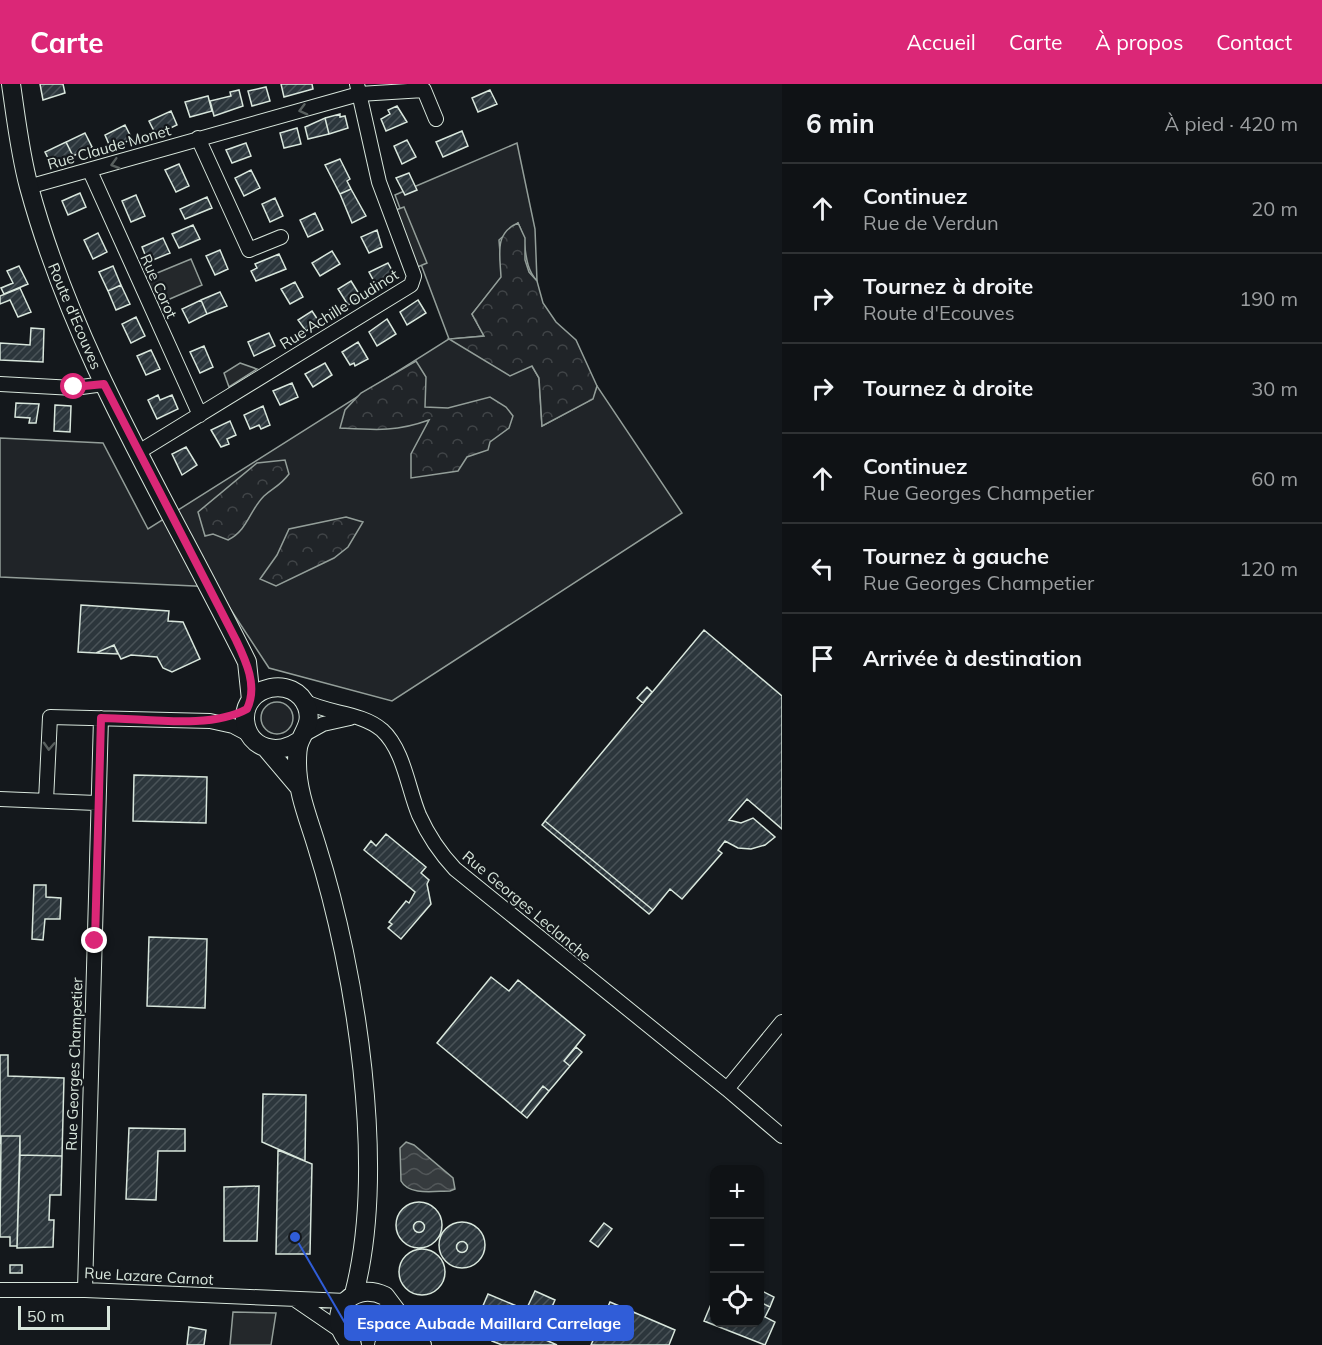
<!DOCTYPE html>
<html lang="fr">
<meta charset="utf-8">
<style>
:root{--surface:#0f1215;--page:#1d2022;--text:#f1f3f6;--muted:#9b9ea0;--line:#2f3234;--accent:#db2777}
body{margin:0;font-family:Mulish,sans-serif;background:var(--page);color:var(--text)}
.controls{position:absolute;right:18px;bottom:18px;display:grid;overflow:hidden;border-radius:12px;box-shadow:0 2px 4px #0004}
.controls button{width:54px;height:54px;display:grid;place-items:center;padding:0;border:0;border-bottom:2px solid var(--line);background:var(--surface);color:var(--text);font:30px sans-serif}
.scale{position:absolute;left:18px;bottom:15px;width:92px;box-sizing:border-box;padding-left:6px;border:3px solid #d8e6dc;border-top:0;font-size:16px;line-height:21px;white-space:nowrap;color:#d8e6dc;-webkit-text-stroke:4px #14181c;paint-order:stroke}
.stop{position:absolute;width:18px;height:18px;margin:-14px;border:4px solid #db2777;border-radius:50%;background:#fff}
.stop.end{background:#db2777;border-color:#fff;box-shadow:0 2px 6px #0008}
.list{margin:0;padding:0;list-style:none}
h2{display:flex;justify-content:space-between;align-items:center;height:78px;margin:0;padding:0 24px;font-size:26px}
h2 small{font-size:20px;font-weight:400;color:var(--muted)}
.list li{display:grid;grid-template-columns:39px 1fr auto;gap:18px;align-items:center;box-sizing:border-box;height:90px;padding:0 24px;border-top:2px solid var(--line)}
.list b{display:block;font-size:22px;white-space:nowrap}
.list p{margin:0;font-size:20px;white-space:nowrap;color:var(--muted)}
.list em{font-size:20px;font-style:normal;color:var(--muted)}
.icon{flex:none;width:33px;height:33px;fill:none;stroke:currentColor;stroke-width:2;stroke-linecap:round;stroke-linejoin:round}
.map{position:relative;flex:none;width:782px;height:1261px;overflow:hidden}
header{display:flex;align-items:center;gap:36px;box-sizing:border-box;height:84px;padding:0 30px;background:var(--accent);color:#fff}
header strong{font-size:28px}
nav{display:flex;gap:33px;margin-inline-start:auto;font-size:21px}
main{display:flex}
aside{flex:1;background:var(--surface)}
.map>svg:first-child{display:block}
.green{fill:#202428;stroke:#939e99;stroke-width:1.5}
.forest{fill:url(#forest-crowns);stroke:#939e99;stroke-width:1.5}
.parking{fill:#24282b;stroke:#939e99;stroke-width:1.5}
.water{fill:url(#water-waves);stroke:#939e99;stroke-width:1.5}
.building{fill:url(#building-hatch);stroke:#d8e6dc;stroke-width:1.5}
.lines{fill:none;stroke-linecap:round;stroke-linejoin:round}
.minor-casing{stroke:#d8e6dc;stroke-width:16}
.major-casing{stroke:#d8e6dc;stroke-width:20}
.minor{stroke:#14181c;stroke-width:14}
.major{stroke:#14181c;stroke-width:18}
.oneway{stroke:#59605f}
.route{stroke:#db2777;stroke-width:8}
.labels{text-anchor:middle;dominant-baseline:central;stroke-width:4.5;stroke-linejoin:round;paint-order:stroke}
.street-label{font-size:15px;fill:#d8e6dc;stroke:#14181c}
.leader{fill:none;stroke:#305dd8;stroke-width:2}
.callout-dot{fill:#305dd8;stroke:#14181c;stroke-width:2}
.callout{fill:#305dd8;stroke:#305dd8;stroke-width:2}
.callout-label{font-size:16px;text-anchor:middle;font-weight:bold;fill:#fff}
</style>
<header>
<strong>Carte</strong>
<nav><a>Accueil</a><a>Carte</a><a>À propos</a><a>Contact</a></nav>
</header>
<main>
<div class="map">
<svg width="782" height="1261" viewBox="0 0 782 1261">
<defs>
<pattern id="forest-crowns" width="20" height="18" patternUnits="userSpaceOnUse" patternTransform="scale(1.5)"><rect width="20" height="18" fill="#202428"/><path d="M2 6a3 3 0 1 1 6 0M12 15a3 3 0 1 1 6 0" fill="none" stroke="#404447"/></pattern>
<pattern id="water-waves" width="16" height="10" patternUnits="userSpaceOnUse" patternTransform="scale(1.5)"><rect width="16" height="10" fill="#363b3e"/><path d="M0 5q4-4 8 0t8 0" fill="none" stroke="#525759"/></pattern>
<pattern id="building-hatch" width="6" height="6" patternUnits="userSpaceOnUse" patternTransform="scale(1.5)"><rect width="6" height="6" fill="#2c363c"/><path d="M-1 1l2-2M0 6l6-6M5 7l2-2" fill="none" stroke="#4a5358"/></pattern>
</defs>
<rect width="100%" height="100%" fill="#14181c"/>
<path class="green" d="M 517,59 L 535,145 L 537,197 C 521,179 529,159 518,139 L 499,156 L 502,193 L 472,230 L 484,252 L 451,255 L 532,282 L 539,294 L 542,342 L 592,315 L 597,302 L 682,429 L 392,617 L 269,584 L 216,503 L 0,493 L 0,354 L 103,359 L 148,445 L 449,255 L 395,111 Z
M261 634a16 16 0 1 1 32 0a16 16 0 1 1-32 0Z"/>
<path class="forest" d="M 518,139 L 525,154 L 525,176 L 529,188 L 537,197 L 543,219 L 556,238 L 576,256 L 597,302 L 593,315 L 542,342 L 539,294 L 532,282 L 510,292 L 449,255 L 484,252 L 472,230 L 501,193 C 500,171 494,149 518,139 Z
M 416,277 L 426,293 L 425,323 L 448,324 L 490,313 L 506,323 L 513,332 L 509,344 L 490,358 L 488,366 L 467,373 L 458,387 L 411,394 L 411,370 L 429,336 C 396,348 375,346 340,344 L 345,326 L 361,309 Z
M 285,376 L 289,390 C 280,402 274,403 264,412 C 249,427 248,446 228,456 L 213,450 L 205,452 L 198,428 L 257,379 Z
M 346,433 L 363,438 L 348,463 L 334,474 L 276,502 L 260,495 L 277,471 L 289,445 Z"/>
<path class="parking" d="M 404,123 L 427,179 L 415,184 L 393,127 Z
M 191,175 L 202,201 L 156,221 L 145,194 Z
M 240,279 L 257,285 L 229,303 L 224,289 Z
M 233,1228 L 276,1229 L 271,1261 L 230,1261 Z"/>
<path class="water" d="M 406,1058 L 414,1061 L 453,1094 L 455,1105 L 450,1107 C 435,1107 409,1112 401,1097 L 400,1064 Z"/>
<path class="building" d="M 40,0 L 63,0 L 65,9 L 43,16 Z
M 281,0 L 312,0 L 313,5 L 284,13 Z
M 266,3 L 270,17 L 252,22 L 248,7 Z
M 239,6 L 243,22 L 214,32 L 210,17 L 231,12 L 230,8 Z
M 490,6 L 497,20 L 478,28 L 472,14 Z
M 208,12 L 212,27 L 190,33 L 185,18 Z
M 397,22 L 407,38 L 386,47 L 381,35 L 390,30 L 388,26 Z
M 171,27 L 177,41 L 156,51 L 149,37 Z
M 340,30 L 340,33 L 345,32 L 348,44 L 329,50 L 325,34 Z
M 325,34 L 329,50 L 308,55 L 305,43 Z
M 125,41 L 132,55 L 111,65 L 105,51 Z
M 297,44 L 301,60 L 284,64 L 280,49 Z
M 462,47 L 468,62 L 443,73 L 436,58 Z
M 85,49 L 92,63 L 73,72 L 66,58 Z
M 407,56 L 416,73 L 402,80 L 394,62 Z
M 66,58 L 73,72 L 52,82 L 45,68 Z
M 246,59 L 251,72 L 232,79 L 226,66 Z
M 340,75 L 350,95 L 347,97 L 351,105 L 340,110 L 325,81 Z
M 179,80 L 189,102 L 176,108 L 165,86 Z
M 251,86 L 260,104 L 244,112 L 235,94 Z
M 409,89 L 417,106 L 405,111 L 396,94 Z
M 351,105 L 366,132 L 352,139 L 340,110 Z
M 80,109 L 86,123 L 68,131 L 62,117 Z
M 136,111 L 145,132 L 131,138 L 122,117 Z
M 207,113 L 212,124 L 185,135 L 180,125 Z
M 275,114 L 283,132 L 270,138 L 262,120 Z
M 315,129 L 323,146 L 308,153 L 300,136 Z
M 193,141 L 200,155 L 179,164 L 172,150 Z
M 377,146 L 382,163 L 369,169 L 361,153 Z
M 98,149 L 107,168 L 93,175 L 84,156 Z
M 163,154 L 170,169 L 148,178 L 142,163 Z
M 220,166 L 228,185 L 215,191 L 206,172 Z
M 332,167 L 340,180 L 320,192 L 312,179 Z
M 279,170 L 286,185 L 256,197 L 251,187 L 257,184 L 255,180 Z
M 388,179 L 395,192 L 376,201 L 369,188 Z
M 19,182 L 28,200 L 4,210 L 1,204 L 13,199 L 7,187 Z
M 113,182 L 121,201 L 108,207 L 99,188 Z
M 351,197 L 361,213 L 348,221 L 338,205 Z
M 295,198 L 303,213 L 290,220 L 281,205 Z
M 121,201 L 130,220 L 116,226 L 108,207 Z
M 20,204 L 31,228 L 18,233 L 10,216 L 0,220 L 0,212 Z
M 220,208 L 227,222 L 207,230 L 201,216 Z
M 201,216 L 207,230 L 189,239 L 182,225 Z
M 418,216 L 426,229 L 407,241 L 400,228 Z
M 312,227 L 320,239 L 306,247 L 298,236 Z
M 136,233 L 145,252 L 131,259 L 122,240 Z
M 387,235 L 396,250 L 377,262 L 369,248 Z
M 31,244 L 44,245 L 43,278 L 0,276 L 0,259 L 30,261 Z
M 269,249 L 275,262 L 254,272 L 248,258 Z
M 358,258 L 368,275 L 355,282 L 354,279 L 350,281 L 342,268 Z
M 204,262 L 213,283 L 200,289 L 190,268 Z
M 151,266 L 160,285 L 146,291 L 137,272 Z
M 325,279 L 332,291 L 313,303 L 305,290 Z
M 292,299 L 298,313 L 280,321 L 273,307 Z
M 158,311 L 160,316 L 172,311 L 178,325 L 157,335 L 148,316 Z
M 16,319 L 39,320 L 36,339 L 29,339 L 30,334 L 15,333 Z
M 55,321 L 71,322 L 70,348 L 54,347 Z
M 263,322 L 270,341 L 261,345 L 259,341 L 250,345 L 244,331 Z
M 230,337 L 236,351 L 227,355 L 229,360 L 221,363 L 211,346 Z
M 186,363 L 197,381 L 182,391 L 172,370 Z
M 81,521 L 169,527 L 168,537 L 183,538 L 200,575 L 172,588 L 163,584 L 157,573 L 131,571 L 121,575 L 114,561 L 96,569 L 78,568 Z
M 704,546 L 782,612 L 782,745 L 747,715 L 729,736 L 741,739 L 753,734 L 775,753 L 765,761 L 751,765 L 738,764 L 725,757 L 718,766 L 722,769 L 682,815 L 670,805 L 653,826 L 545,737 Z
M 114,561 L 118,570 L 96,569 Z
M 647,603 L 652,608 L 643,619 L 637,614 Z
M 134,691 L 207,693 L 206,739 L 133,737 Z
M 545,737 L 653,826 L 649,830 L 542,741 Z
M 386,750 L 426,783 L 421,789 L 429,796 L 427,800 L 431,820 L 401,855 L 388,844 L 392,840 L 389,838 L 406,817 L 409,819 L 415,808 L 364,766 L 371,757 L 376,762 Z
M 34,801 L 46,801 L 46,813 L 61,814 L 60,835 L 45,835 L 43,856 L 32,855 Z
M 149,853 L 207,855 L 205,924 L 147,922 Z
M 491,893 L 509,907 L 518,896 L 585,951 L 564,977 L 570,982 L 555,1000 L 549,1007 L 543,1002 L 521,1029 L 437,959 Z
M 576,963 L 582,968 L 570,982 L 564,977 Z
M 0,971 L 8,971 L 8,992 L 64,994 L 62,1072 L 20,1071 L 20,1052 L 1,1052 L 0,1060 Z
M 543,1002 L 549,1007 L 527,1034 L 521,1029 Z
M 263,1010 L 306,1011 L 305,1077 L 262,1058 Z
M 129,1044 L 185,1045 L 185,1067 L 158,1067 L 156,1116 L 126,1115 Z
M 1,1052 L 20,1052 L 17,1162 L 10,1162 L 10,1153 L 0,1153 Z
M 278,1066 L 312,1080 L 310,1170 L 276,1170 Z
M 20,1071 L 62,1072 L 61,1111 L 50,1111 L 49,1136 L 54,1136 L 53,1163 L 17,1164 Z
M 259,1102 L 257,1157 L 224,1157 L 224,1103 Z
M396 1141a23 23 0 1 1 46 0a23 23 0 1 1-46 0Z
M413.5 1143a5.5 5.5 0 1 1 11 0a5.5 5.5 0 1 1-11 0Z
M439 1161a23 23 0 1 1 46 0a23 23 0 1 1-46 0Z
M 604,1139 L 612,1145 L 598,1163 L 590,1157 Z
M456.5 1163a5.5 5.5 0 1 1 11 0a5.5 5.5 0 1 1-11 0Z
M399 1188a23 23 0 1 1 46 0a23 23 0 1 1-46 0Z
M 10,1181 L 22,1181 L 22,1189 L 10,1189 Z
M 760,1206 L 774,1213 L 770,1223 L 760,1218 Z
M 535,1207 L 555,1216 L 539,1253 L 557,1261 L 502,1261 L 492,1257 L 499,1240 L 479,1231 L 488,1210 L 526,1226 Z
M 714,1213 L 714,1238 L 760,1238 L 760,1218 L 770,1223 L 765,1233 L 775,1238 L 765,1261 L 704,1237 Z
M 610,1218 L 675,1246 L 669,1261 L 591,1261 Z
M 189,1243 L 206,1246 L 204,1261 L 187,1261 Z"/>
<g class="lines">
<defs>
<path id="minor" d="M 198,54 L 249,166 L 281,153
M 90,87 L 200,331
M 28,103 L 359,10 L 424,6 L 436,35
M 0,300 L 74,304 L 104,300
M 137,369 L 411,201 L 414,192 L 379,98 L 357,0
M 304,617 C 328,630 361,628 382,646 C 404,666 408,705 419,731 C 428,751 440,769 455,785 L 727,1005
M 305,650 L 323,640 L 350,634
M 0,715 L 96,719
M 46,717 L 50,633 L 210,637 L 233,642 L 250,651
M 782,938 L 727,1005 L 782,1052
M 0,1206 L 85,1206 L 346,1217
M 85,1206 L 101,634
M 297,1217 L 341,1247
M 397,1228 L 411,1249 L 424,1261
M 388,1258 L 415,1261"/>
<path id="major" d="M 11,0 C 16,34 20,70 29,103 C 75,273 170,422 247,578 L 251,616
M 299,657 C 279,672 248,666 245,636 C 243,601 294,590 307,623 C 312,638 305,645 300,657 C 297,663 297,673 297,679 C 297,708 309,736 317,763 C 356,887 387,1084 354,1210
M 266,664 L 299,703
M 352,1261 C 322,1234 349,1195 385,1212 L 397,1228 L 395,1250 L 384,1261"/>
</defs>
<use href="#minor" class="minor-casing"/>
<use href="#major" class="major-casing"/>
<use href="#minor" class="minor"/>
<use href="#major" class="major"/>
</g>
<defs><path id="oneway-chevron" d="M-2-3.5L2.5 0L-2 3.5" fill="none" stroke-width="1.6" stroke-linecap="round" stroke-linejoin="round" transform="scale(1.5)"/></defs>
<g class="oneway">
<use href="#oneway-chevron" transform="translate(303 26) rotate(165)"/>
<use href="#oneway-chevron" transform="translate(115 80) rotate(164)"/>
<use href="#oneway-chevron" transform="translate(49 662) rotate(93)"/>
</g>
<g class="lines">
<path class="route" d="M 74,303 L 104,300 L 236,556 C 246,577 258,602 247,625 C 209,646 144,634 101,634 L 95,857"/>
</g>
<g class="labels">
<g class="street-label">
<text transform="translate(109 63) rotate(-16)">Rue Claude Monet</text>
<text transform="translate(159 202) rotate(66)">Rue Corot</text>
<text transform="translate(339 225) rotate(-32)">Rue Achille Oudinot</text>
<text transform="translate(75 232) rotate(67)">Route d'Ecouves</text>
<text transform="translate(527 822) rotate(40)">Rue Georges Leclanche</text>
<text transform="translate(74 980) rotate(-88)">Rue Georges Champetier</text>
<text transform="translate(149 1192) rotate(3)">Rue Lazare Carnot</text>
</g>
</g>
<path class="leader" d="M295 1153L345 1239"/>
<circle class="callout-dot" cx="295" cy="1153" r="6"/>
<rect class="callout" x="345" y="1222" width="288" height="34" rx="6"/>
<g class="callout-label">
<text x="489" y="1245">Espace Aubade Maillard Carrelage</text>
</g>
</svg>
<div class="controls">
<button>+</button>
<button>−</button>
<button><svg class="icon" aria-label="locate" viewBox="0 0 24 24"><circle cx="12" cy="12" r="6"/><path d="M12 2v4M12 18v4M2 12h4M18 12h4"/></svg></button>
</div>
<div class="scale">50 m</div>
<div class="stop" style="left:74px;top:303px"></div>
<div class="stop end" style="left:95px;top:857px"></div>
</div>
<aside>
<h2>6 min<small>À pied · 420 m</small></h2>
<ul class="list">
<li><svg class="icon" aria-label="ahead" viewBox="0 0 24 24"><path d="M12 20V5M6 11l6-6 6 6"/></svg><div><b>Continuez</b><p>Rue de Verdun</p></div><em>20 m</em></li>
<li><svg class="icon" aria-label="right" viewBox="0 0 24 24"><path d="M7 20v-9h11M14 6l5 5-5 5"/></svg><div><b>Tournez à droite</b><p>Route d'Ecouves</p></div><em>190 m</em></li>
<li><svg class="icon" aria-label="right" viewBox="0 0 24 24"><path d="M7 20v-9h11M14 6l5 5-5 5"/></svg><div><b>Tournez à droite</b></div><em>30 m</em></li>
<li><svg class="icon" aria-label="ahead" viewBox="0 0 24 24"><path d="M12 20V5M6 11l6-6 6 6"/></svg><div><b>Continuez</b><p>Rue Georges Champetier</p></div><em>60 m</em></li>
<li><svg class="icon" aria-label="left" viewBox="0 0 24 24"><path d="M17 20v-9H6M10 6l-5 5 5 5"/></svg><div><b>Tournez à gauche</b><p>Rue Georges Champetier</p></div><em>120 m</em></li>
<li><svg class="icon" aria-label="arrive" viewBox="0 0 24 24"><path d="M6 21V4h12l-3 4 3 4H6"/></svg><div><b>Arrivée à destination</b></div></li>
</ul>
</aside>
</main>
